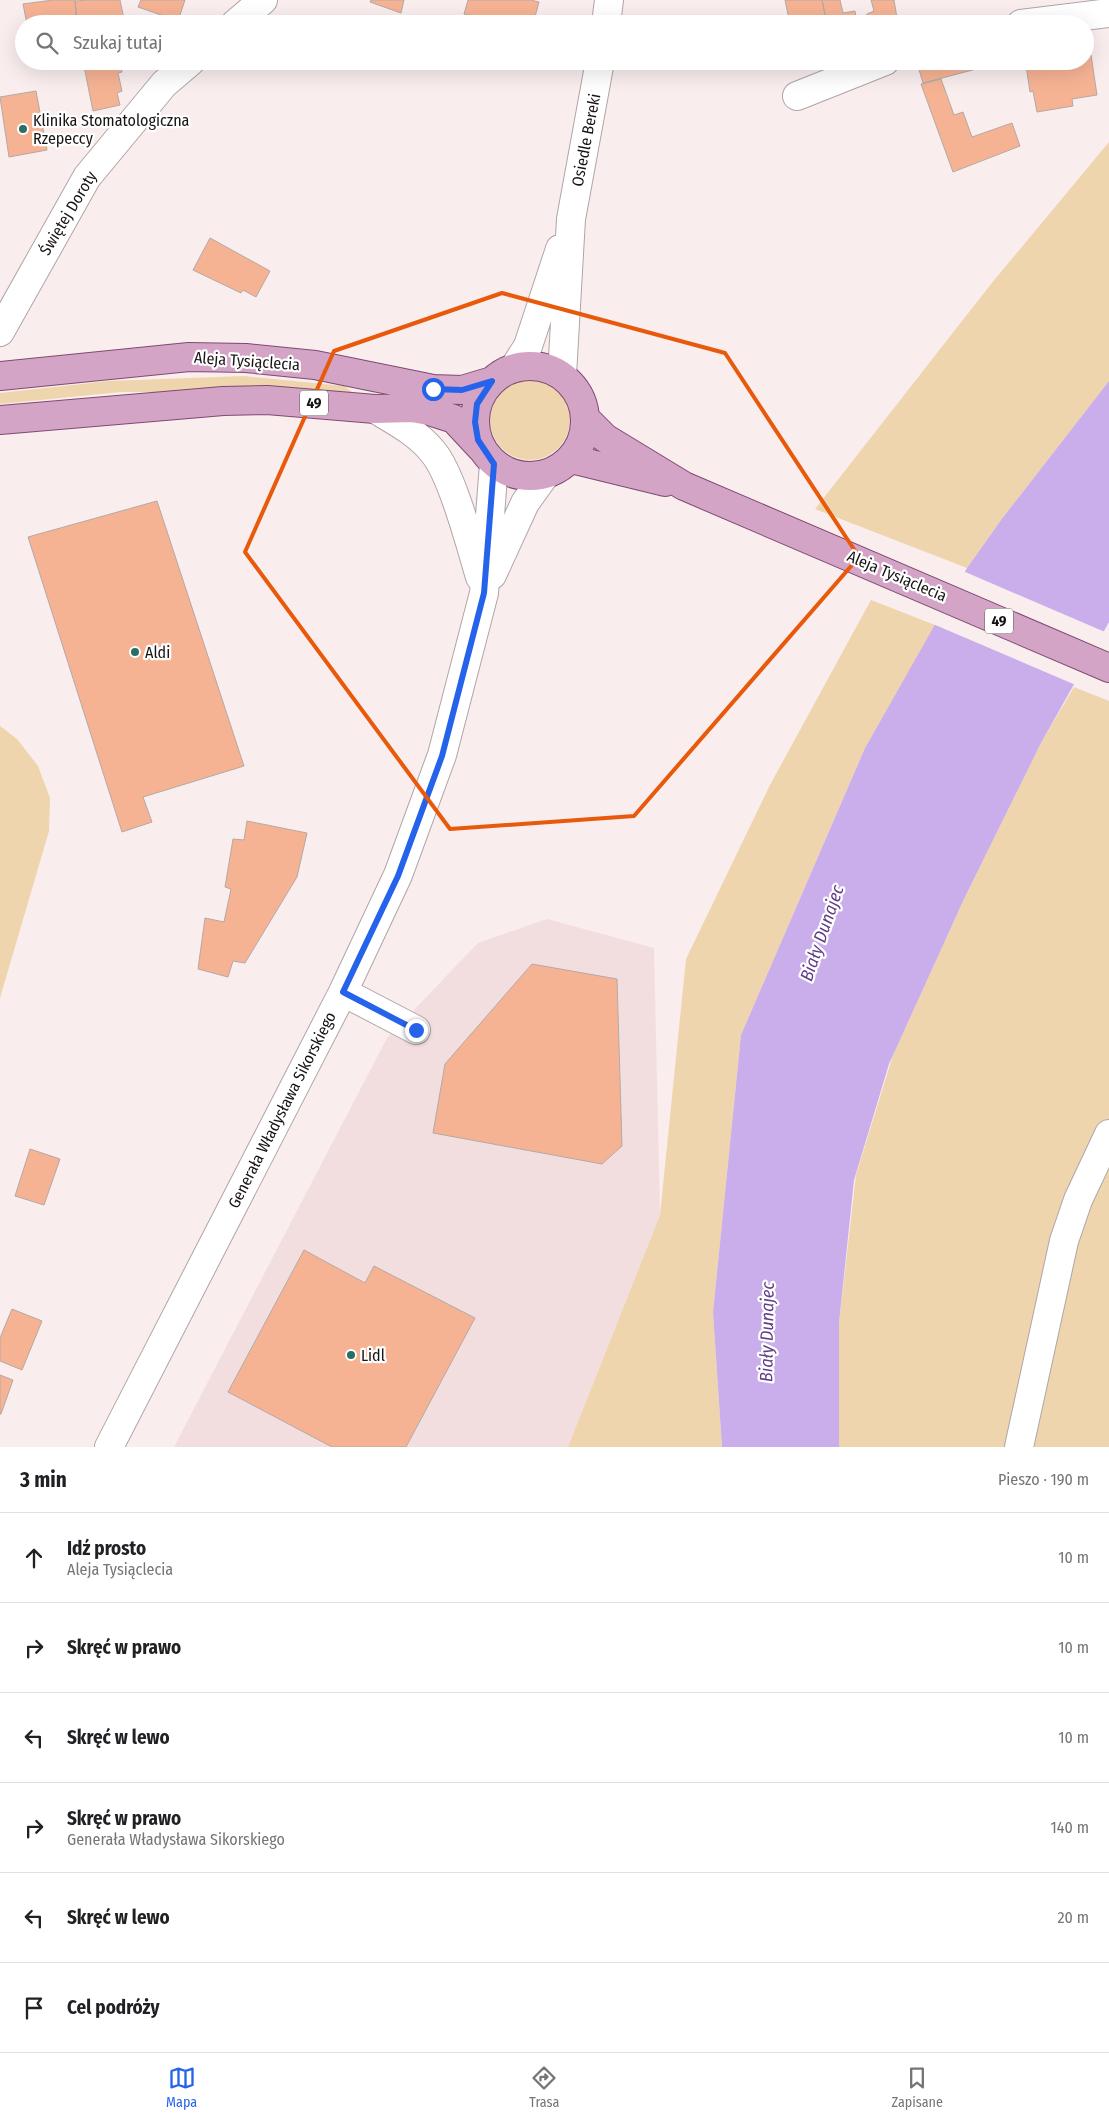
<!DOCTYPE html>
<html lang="pl">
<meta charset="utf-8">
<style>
:root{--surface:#fff;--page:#f6f6f6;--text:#202124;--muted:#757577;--line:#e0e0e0;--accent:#2563eb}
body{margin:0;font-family:"Fira Sans Condensed",sans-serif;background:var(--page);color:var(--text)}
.stop{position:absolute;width:15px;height:15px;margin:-11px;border:4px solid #2563eb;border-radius:50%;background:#fff}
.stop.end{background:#2563eb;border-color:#fff;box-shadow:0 1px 5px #0008}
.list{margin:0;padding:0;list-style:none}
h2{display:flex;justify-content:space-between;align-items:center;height:65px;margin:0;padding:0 20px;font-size:21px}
h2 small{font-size:16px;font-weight:400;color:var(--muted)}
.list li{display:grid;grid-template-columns:32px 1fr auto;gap:15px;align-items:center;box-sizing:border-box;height:90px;padding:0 20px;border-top:1px solid var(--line)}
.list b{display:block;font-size:19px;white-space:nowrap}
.list p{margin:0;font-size:16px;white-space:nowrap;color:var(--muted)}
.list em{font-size:16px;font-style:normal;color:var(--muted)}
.icon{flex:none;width:28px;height:28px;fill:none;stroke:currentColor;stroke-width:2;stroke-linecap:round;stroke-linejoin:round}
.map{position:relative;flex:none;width:1109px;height:1447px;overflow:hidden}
.search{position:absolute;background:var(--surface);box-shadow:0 5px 20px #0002;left:15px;right:15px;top:15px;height:55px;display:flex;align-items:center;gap:12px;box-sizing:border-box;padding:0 18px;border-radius:28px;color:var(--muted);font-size:19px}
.sheet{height:605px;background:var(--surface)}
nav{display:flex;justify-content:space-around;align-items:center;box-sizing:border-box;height:70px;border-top:1px solid var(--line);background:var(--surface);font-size:14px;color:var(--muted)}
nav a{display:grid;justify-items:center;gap:2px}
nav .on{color:var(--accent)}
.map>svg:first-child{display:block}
.built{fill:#f3dedf}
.green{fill:#eed5ad}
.water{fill:#c9aeeb}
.pier{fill:#f9edee}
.building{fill:#f6b394;stroke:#b3a9a5}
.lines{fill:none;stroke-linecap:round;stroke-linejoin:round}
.minor-casing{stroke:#b0a5a6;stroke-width:30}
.major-casing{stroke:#7f4a70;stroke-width:30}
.minor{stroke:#fff;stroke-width:28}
.major{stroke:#d4a4c7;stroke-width:28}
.route{stroke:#2563eb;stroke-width:6}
.marked{fill:none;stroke:#e8590c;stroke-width:4;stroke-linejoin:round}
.poi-dot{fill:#286f65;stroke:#fff;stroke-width:2}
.labels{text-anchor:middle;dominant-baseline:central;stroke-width:4.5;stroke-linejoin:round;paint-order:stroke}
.shield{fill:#fff;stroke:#5d5a5a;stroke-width:1}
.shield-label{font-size:15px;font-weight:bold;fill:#181414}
.poi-label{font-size:16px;fill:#181414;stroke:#fff;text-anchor:start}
.street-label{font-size:16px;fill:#181414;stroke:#fff}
.water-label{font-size:18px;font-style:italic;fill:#613e87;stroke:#fff}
</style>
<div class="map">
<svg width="1109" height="1447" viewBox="0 0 1109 1447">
<rect width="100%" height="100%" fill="#f9edee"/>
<path class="built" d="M 547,919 L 654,948 L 660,1215 L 568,1447 L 174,1447 L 387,1038 L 478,943 Z"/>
<path class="green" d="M 1109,142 L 1109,381 L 1001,520 L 967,568 L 815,509 L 991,284 Z
M 244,376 L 344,386 L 352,392 L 121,392 L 0,404 L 0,393 L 109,381 Z
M490 420a40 40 0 1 1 80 0a40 40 0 1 1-80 0Z
M 871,600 L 935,625 L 865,748 L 741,1035 L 713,1312 L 722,1447 L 568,1447 L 660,1215 L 686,959 L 770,785 Z
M 1074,687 L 1109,701 L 1109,1447 L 839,1447 L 839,1323 L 856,1175 L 893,1055 L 964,899 L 1041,743 Z
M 0,726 L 17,739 L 38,766 L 50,798 L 49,831 L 0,998 Z"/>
<path class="water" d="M 1109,381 L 1109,622 L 1041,743 L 964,899 L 889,1064 L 854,1180 L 839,1323 L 839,1447 L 722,1447 L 713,1312 L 741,1035 L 865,748 L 967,568 L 1001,520 Z"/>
<path class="pier" d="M 963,571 L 1105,632 L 1078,686 L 933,624 Z"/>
<path class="building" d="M 53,0 L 75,0 L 77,24 L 27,24 L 23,4 Z
M 89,0 L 120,0 L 124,19 L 120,24 L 77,24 L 75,1 Z
M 141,0 L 185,0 L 178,21 L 138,7 Z
M 371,0 L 404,0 L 401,13 L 370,2 Z
M 468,0 L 531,0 L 539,2 L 533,24 L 489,24 L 490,20 L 464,14 Z
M 785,0 L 822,0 L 827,24 L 790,24 Z
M 822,0 L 840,0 L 843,13 L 855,11 L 856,17 L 827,24 Z
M 871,0 L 894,0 L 898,24 L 869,24 L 867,14 L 874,11 Z
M 867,15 L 869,24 L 827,24 L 856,17 Z
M 1091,55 L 1097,95 L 1072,99 L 1073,106 L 1037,112 L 1033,91 L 1030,92 L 1026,65 L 1052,61 L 1085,61 L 1085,56 Z
M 83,61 L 119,61 L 122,72 L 118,73 L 122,91 L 117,93 L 120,105 L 93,111 Z
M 937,61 L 982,61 L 984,67 L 923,83 L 918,66 Z
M 941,79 L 954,115 L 963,112 L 972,137 L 1012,123 L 1020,146 L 953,172 L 921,84 Z
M 36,91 L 47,150 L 9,157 L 0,97 Z
M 210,238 L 270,271 L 256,297 L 243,290 L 241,293 L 193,270 Z
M 157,501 L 244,766 L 143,797 L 152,822 L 122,832 L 28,537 Z
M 247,821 L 307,833 L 297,877 L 245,963 L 233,961 L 228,977 L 198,969 L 205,918 L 224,922 L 231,889 L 225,887 L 233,839 L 244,840 Z
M 532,964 L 617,979 L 622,1146 L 602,1164 L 433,1133 L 445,1064 Z
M 30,1149 L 60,1159 L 44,1205 L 15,1196 Z
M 304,1250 L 365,1283 L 374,1266 L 475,1318 L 406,1447 L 332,1447 L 228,1392 Z
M 12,1309 L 42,1321 L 22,1370 L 0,1361 L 0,1338 Z
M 0,1375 L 13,1380 L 1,1414 L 0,1414 Z"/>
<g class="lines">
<defs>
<path id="minor" d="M 235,24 L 263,0
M 606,24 L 609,0
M 1021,24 L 1109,13
M 797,96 L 885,61
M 0,332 L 87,177 L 164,84 L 191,61
M 514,368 L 528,346 L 560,249
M 562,375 L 571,219 L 600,61
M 375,409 C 395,421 418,433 433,452 C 452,474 471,547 480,577
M 492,575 L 525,503 L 545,475
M 343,992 L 416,1030
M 109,1447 L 343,992 L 398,875 L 442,755 L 484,593 L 494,464
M 1019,1447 L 1064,1241 L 1078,1200 L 1109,1134"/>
<path id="major" d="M475 421a55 55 0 1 1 110 0a55 55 0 1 1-110 0Z
M 0,376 L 189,357 L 246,358 L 315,365 L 433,389 L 462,390 L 492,381
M 586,419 L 605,438 L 684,486 L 1109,668
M 0,420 L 223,401 L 267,400 L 375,409 L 412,408 L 429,411 L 454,419 L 481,448
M 571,459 L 665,482"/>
</defs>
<use href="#minor" class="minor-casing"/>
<use href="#major" class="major-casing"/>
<use href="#minor" class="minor"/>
<use href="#major" class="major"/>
</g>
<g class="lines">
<path class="route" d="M 416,1030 L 343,992 L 398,876 L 442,756 L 484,593 L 494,464 L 478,440 L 475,422 L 477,404 L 492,381 L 462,390 L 433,389"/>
</g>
<path class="marked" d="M 502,293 L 725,353 L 859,557 L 634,816 L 450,829 L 245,552 L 334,351 Z"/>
<g class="poi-dot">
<circle cx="23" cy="129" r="5"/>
<circle cx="135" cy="652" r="5"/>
<circle cx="351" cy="1355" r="5"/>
</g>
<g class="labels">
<g class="shield">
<rect x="300" y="390.5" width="28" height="25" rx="4"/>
<rect x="985" y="608.5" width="28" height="25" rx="4"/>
</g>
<g class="shield-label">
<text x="314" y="403">49</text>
<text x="999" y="621">49</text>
</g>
<g class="poi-label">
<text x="33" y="120">Klinika Stomatologiczna<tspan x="33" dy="18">Rzepeccy</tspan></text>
<text x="145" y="652">Aldi</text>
<text x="361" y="1355">Lidl</text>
</g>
<g class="street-label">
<text transform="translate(586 140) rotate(-79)">Osiedle Bereki</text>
<text transform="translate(68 213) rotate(-59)">Świętej Doroty</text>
<text transform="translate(247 361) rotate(4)">Aleja Tysiąclecia</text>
<text transform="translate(897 576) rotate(23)">Aleja Tysiąclecia</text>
<text transform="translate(282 1110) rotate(-63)">Generała Władysława Sikorskiego</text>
</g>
<g class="water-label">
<text transform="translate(822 933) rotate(-71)">Biały Dunajec</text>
<text transform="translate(767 1332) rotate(-89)">Biały Dunajec</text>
</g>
</g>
</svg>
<div class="stop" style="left:433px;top:389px"></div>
<div class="stop end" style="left:416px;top:1030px"></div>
<div class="search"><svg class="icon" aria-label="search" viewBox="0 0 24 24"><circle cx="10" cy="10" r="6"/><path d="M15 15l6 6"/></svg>Szukaj tutaj</div>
</div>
<section class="sheet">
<h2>3 min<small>Pieszo · 190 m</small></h2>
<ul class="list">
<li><svg class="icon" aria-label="ahead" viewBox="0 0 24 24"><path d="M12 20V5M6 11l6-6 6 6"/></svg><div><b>Idź prosto</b><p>Aleja Tysiąclecia</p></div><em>10 m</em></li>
<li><svg class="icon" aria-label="right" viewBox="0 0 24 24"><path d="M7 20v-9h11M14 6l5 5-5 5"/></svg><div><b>Skręć w prawo</b></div><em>10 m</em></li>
<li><svg class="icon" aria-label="left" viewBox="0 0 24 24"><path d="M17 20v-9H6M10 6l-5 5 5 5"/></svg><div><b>Skręć w lewo</b></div><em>10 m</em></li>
<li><svg class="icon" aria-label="right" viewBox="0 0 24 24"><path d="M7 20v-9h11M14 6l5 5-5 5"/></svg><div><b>Skręć w prawo</b><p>Generała Władysława Sikorskiego</p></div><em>140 m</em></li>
<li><svg class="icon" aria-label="left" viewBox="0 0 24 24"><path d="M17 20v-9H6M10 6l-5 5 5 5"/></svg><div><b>Skręć w lewo</b></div><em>20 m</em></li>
<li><svg class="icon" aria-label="arrive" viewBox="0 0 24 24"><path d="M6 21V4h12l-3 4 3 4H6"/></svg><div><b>Cel podróży</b></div></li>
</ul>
</section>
<nav>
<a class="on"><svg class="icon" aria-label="map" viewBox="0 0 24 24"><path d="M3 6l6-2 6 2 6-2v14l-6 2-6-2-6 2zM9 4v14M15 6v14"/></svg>Mapa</a>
<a><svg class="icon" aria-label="directions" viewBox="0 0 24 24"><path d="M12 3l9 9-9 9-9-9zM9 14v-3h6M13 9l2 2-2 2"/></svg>Trasa</a>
<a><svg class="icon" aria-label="saved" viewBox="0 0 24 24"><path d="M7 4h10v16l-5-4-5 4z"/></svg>Zapisane</a>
</nav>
